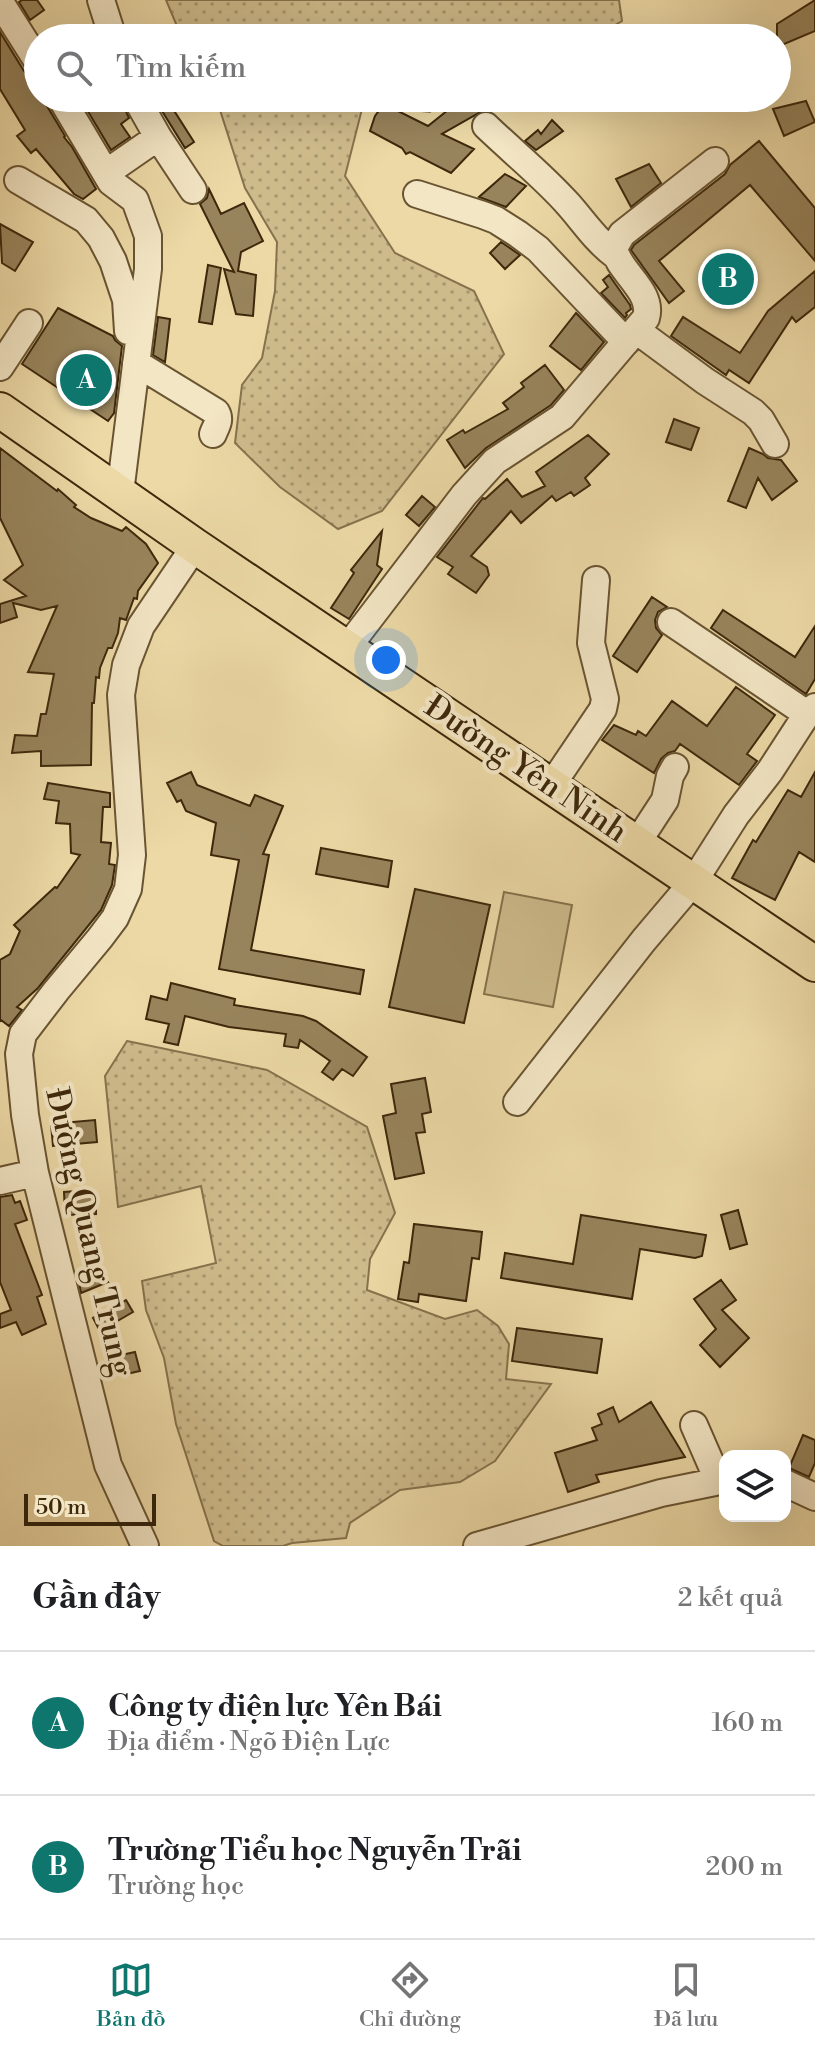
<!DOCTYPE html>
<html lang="vi">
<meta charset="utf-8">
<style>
:root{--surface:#fff;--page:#f6f6f6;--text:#202124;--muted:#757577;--line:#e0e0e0;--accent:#0f766e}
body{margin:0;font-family:"Libre Bodoni",serif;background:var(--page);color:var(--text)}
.controls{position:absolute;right:24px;bottom:24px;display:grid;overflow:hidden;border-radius:16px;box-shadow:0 8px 32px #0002}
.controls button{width:72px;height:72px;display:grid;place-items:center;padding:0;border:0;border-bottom:2px solid var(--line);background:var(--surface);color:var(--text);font:40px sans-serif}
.scale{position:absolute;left:24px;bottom:20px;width:132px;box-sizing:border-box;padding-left:8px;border:4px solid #3d280b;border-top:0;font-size:22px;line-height:28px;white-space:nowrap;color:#3d280b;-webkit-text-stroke:6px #f3e6c5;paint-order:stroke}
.you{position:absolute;left:386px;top:660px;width:28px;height:28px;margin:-20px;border:6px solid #fff;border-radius:50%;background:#1a73e8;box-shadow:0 0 0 12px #1a73e833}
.badge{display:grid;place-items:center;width:52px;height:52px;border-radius:50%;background:var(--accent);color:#fff;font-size:26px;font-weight:700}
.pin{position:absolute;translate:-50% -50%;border:4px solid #fff;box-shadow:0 2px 8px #0006}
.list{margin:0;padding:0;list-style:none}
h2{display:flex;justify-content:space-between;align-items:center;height:104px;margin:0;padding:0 32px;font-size:34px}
h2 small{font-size:26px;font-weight:400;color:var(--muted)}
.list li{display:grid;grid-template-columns:52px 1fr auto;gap:24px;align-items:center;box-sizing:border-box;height:144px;padding:0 32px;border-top:2px solid var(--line)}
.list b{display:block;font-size:30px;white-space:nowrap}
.list p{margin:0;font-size:26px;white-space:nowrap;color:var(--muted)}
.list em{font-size:26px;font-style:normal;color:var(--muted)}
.icon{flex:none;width:44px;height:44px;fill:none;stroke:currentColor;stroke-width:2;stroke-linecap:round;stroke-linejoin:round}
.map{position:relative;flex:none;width:815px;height:1546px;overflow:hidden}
.search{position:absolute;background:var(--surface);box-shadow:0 8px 32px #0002;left:24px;right:24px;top:24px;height:88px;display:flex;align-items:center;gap:20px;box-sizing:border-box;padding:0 28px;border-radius:44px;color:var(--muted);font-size:30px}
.sheet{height:392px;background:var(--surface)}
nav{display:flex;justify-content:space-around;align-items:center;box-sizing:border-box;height:112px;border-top:2px solid var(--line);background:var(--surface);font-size:22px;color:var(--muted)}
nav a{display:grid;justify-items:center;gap:4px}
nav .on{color:var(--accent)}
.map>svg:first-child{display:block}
.grass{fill:url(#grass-dots);stroke:#86724c;stroke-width:2}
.pitch{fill:#cebb8c;stroke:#86724c;stroke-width:2}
.building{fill:#98845c;stroke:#3d280b;stroke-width:2}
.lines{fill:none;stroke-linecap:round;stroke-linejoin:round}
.minor-casing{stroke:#695432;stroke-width:30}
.major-casing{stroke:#3d280b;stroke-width:38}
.minor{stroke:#f3e6c5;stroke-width:26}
.major{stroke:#ecd9a6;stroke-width:34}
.labels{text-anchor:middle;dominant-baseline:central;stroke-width:8;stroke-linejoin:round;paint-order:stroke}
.street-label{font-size:32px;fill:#3d280b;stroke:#f3e6c5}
</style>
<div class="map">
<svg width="815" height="1546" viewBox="0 0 815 1546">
<defs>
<pattern id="grass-dots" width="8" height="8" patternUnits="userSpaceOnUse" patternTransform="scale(2)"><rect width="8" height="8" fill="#cebb8c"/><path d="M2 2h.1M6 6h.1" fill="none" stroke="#a89871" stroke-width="1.8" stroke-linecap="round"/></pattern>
</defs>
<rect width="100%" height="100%" fill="#ecd9a6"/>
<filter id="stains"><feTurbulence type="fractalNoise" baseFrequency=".0025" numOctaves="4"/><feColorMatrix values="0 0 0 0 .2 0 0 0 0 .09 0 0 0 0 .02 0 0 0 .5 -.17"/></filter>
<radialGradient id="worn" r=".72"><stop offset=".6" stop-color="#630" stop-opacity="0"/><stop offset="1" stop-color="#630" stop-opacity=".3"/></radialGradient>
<path class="grass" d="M 166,0 L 619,0 L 622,21 L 593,38 L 182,38 Z
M 212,98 L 438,98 L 430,112 L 363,105 L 345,176 L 395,253 L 474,291 L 504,354 L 382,511 L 338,529 L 280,487 L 235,443 L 242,385 L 262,358 L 275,291 L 277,242 L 245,188 L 220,110 Z
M 127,1041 L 267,1070 L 367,1127 L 395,1213 L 370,1259 L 367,1290 L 445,1319 L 477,1310 L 498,1326 L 509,1344 L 506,1379 L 551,1384 L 495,1461 L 460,1482 L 400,1490 L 350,1523 L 346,1538 L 292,1543 L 283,1546 L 223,1546 L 214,1541 L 176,1424 L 164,1358 L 146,1310 L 142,1281 L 216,1263 L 201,1186 L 118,1207 L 105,1076 Z"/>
<path class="pitch" d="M 504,892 L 572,905 L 553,1007 L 484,994 Z"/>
<path class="building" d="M 22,0 L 37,0 L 44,10 L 30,20 L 19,2 Z
M 815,0 L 815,31 L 777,47 L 777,24 Z
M 0,32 L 24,71 L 30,76 L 35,77 L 38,82 L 38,98 L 45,98 L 47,106 L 65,136 L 64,137 L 72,147 L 96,189 L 83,199 L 74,194 L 36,149 L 31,153 L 17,136 L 25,130 L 0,89 Z
M 80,98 L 120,98 L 129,118 L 121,124 L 130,137 L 111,150 Z
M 154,98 L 166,98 L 194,142 L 185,148 Z
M 463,98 L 505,98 L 442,134 L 474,149 L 451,173 L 410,152 L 406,154 L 402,148 L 370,131 L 375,116 L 384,104 L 428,126 Z
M 806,101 L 815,122 L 784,136 L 773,109 Z
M 552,120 L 563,131 L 536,150 L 525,141 L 538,130 L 541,134 Z
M 759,141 L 815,208 L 815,261 L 750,185 L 659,261 L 684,291 L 669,303 L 631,250 L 634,245 L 725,174 L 730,165 Z
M 649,164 L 661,183 L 631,207 L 616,179 Z
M 505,174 L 526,186 L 506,207 L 479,197 Z
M 209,189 L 221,214 L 244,203 L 263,241 L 241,252 L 238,271 L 256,275 L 253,316 L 236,314 L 224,269 L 234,272 L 200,204 L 207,198 Z
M 0,224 L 33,242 L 15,271 L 2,263 Z
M 501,242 L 520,255 L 505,269 L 490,253 Z
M 208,265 L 221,268 L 212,324 L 199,322 Z
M 815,271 L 815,307 L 796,322 L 792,317 L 749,383 L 729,370 L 726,375 L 671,336 L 683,317 L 740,353 L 768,311 Z
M 609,275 L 630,305 L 631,309 L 626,313 L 627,315 L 625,318 L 601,293 L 608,287 L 603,280 Z
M 58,308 L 113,336 L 115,340 L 122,346 L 114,413 L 108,421 L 22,364 Z
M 576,313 L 604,342 L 581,370 L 550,346 Z
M 158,317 L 170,319 L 165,362 L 153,355 Z
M 545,365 L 564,390 L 551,405 L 486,448 L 465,468 L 447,440 L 463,430 L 465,433 L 508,409 L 503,403 L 524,387 L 521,383 Z
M 674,419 L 699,428 L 691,450 L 666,442 Z
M 588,435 L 609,454 L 585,478 L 590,485 L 574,496 L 571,492 L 556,501 L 552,496 L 521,523 L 511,511 L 471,556 L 487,567 L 489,575 L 476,593 L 448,574 L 453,567 L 437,557 L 483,498 L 485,499 L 507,479 L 522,497 L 545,486 L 536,472 Z
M 0,448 L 57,491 L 58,489 L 76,505 L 74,507 L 91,518 L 122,531 L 126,527 L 146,544 L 158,563 L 138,591 L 137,599 L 134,598 L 126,620 L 120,618 L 118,633 L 112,648 L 108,648 L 100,668 L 99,678 L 96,677 L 94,703 L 92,703 L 91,765 L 41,766 L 41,751 L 12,753 L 15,735 L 37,736 L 41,714 L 46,714 L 54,674 L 28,672 L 57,606 L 41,610 L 13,603 L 17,617 L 0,623 L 0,604 L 26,596 L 4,580 L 23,565 L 0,518 Z
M 749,448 L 763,454 L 768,458 L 781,460 L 797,481 L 772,500 L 758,478 L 746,508 L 728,501 Z
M 422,496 L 435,507 L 419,526 L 406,515 Z
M 382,531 L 377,565 L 382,569 L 349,619 L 331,608 L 354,573 L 351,570 Z
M 652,597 L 667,607 L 658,612 L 655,620 L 656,628 L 662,635 L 637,672 L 613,656 Z
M 723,610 L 795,657 L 815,626 L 815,679 L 806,694 L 711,628 Z
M 736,687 L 775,715 L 747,754 L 757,761 L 739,785 L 680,744 L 675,751 L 668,753 L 661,759 L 654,773 L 602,740 L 614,725 L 636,735 L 638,731 L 646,736 L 672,701 L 707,726 Z
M 191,772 L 197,785 L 250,806 L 255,795 L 283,806 L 263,854 L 269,855 L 251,950 L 364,970 L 360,994 L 219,969 L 239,860 L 211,855 L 216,823 L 186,811 L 181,800 L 177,802 L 167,783 Z
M 815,772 L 815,862 L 799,852 L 775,900 L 732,878 L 753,840 L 756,842 L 788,790 L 801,797 Z
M 48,783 L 110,793 L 110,807 L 103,807 L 101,842 L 111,843 L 109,864 L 115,865 L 112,885 L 101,910 L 38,988 L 17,1007 L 22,1010 L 9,1026 L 1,1020 L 0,1021 L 0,960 L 10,954 L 20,931 L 14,925 L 55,887 L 57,888 L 80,855 L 71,853 L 70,824 L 56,823 L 59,801 L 44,799 Z
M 321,848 L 392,861 L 388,887 L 316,874 Z
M 415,889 L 490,905 L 464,1023 L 389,1007 Z
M 171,983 L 235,999 L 234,1005 L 303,1016 L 316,1021 L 367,1057 L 353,1076 L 342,1069 L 333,1080 L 322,1072 L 330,1061 L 300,1040 L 298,1048 L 284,1046 L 286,1034 L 229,1027 L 185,1016 L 178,1045 L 164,1042 L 169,1024 L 146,1019 L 151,996 L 167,1000 Z
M 425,1078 L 431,1112 L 422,1114 L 425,1132 L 416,1133 L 424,1173 L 395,1179 L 383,1116 L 396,1113 L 391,1084 Z
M 95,1120 L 97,1142 L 53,1146 L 51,1124 Z
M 92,1190 L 92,1201 L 96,1201 L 96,1214 L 65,1215 L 64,1192 Z
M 12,1195 L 15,1203 L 20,1201 L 27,1220 L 15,1224 L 42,1295 L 37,1297 L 46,1324 L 22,1335 L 16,1322 L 0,1328 L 0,1314 L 11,1310 L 0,1282 L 0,1197 Z
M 738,1210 L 747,1244 L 730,1249 L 721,1215 Z
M 581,1215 L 706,1235 L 702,1256 L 695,1258 L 640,1249 L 632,1299 L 501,1278 L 505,1253 L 573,1264 Z
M 414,1224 L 482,1232 L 479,1259 L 472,1258 L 466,1301 L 419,1294 L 418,1302 L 398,1299 L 404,1262 L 409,1263 Z
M 99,1270 L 108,1282 L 81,1293 L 78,1278 Z
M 721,1280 L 736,1300 L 722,1310 L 749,1338 L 720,1367 L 700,1345 L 716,1329 L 694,1299 Z
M 126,1300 L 133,1312 L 100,1331 L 93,1318 Z
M 517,1328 L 602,1339 L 597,1373 L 512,1361 Z
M 135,1352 L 140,1371 L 126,1374 L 117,1356 Z
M 651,1402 L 685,1457 L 596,1475 L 599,1482 L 568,1492 L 555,1453 L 597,1440 L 592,1428 L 602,1424 L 598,1414 L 613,1407 L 619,1422 Z
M 803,1435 L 815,1440 L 815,1463 L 809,1477 L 789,1468 Z"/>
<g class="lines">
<defs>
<path id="minor" d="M 101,0 L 113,38
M 0,2 L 38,62
M 61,98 L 111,182 L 135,200 L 148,236 L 148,269 L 120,493
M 136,98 L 158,137 L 193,190
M 486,126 C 513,152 543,176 568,204 C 584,222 596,241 615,255
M 106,173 L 158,137
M 18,180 L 86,220 L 101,238 L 113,261 L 126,300 L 128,331
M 417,194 L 483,215 L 496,220 L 518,234 L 538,249 L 626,342
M 636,330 L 705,381 L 753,412 L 761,420 L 775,444
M 136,363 L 216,412 C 221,420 216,426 213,434
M 0,367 L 29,323
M 671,622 L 807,714
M 347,648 L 464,495 L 495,461 L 562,417 L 646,318 C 654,291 618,272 614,248 L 622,234 L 715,161
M 551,786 L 603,709 L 605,699 L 591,643 L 596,580
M 637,843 L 665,800 L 670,776 L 675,767
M 517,1102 L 644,940 L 694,881 L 736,815 L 770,771 L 807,714 L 815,707
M 0,1181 L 35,1173
M 694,1425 L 718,1480
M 785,1483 L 815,1497
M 145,1546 L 108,1465 L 35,1173 L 25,1115 L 19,1054 L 23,1034 L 56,991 L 100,938 L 115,918 L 128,889 L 132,855 L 121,695 L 126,665 L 141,626 L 195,546
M 477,1546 L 661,1493 L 725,1480"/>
<path id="major" d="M 0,410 L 195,546 L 815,964"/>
</defs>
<use href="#minor" class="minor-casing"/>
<use href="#major" class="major-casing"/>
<use href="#minor" class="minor"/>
<use href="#major" class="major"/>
</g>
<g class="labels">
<g class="street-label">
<text transform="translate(526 769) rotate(34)">Đường Yên Ninh</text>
<text transform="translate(89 1232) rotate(77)">Đường Quang Trung</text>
</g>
</g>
<rect width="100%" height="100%" filter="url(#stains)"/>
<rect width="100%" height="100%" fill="url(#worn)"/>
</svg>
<div class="controls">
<button><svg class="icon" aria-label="layers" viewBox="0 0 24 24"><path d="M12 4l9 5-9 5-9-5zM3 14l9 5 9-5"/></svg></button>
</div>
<div class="scale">50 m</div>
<div class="you"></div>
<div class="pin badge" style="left:86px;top:380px">A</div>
<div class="pin badge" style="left:728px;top:279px">B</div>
<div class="search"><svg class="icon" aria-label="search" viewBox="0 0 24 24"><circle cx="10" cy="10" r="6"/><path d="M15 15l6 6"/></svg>Tìm kiếm</div>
</div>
<section class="sheet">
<h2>Gần đây<small>2 kết quả</small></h2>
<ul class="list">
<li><span class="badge">A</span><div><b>Công ty điện lực Yên Bái</b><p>Địa điểm · Ngõ Điện Lực</p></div><em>160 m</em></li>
<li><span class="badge">B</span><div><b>Trường Tiểu học Nguyễn Trãi</b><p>Trường học</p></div><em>200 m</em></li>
</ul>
</section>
<nav>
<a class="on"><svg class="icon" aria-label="map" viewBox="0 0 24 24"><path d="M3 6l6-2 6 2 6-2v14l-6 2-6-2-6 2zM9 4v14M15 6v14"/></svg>Bản đồ</a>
<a><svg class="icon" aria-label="directions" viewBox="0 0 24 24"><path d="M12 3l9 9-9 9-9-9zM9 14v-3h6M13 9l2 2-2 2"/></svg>Chỉ đường</a>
<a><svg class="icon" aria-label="saved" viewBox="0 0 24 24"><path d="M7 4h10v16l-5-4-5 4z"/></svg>Đã lưu</a>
</nav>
